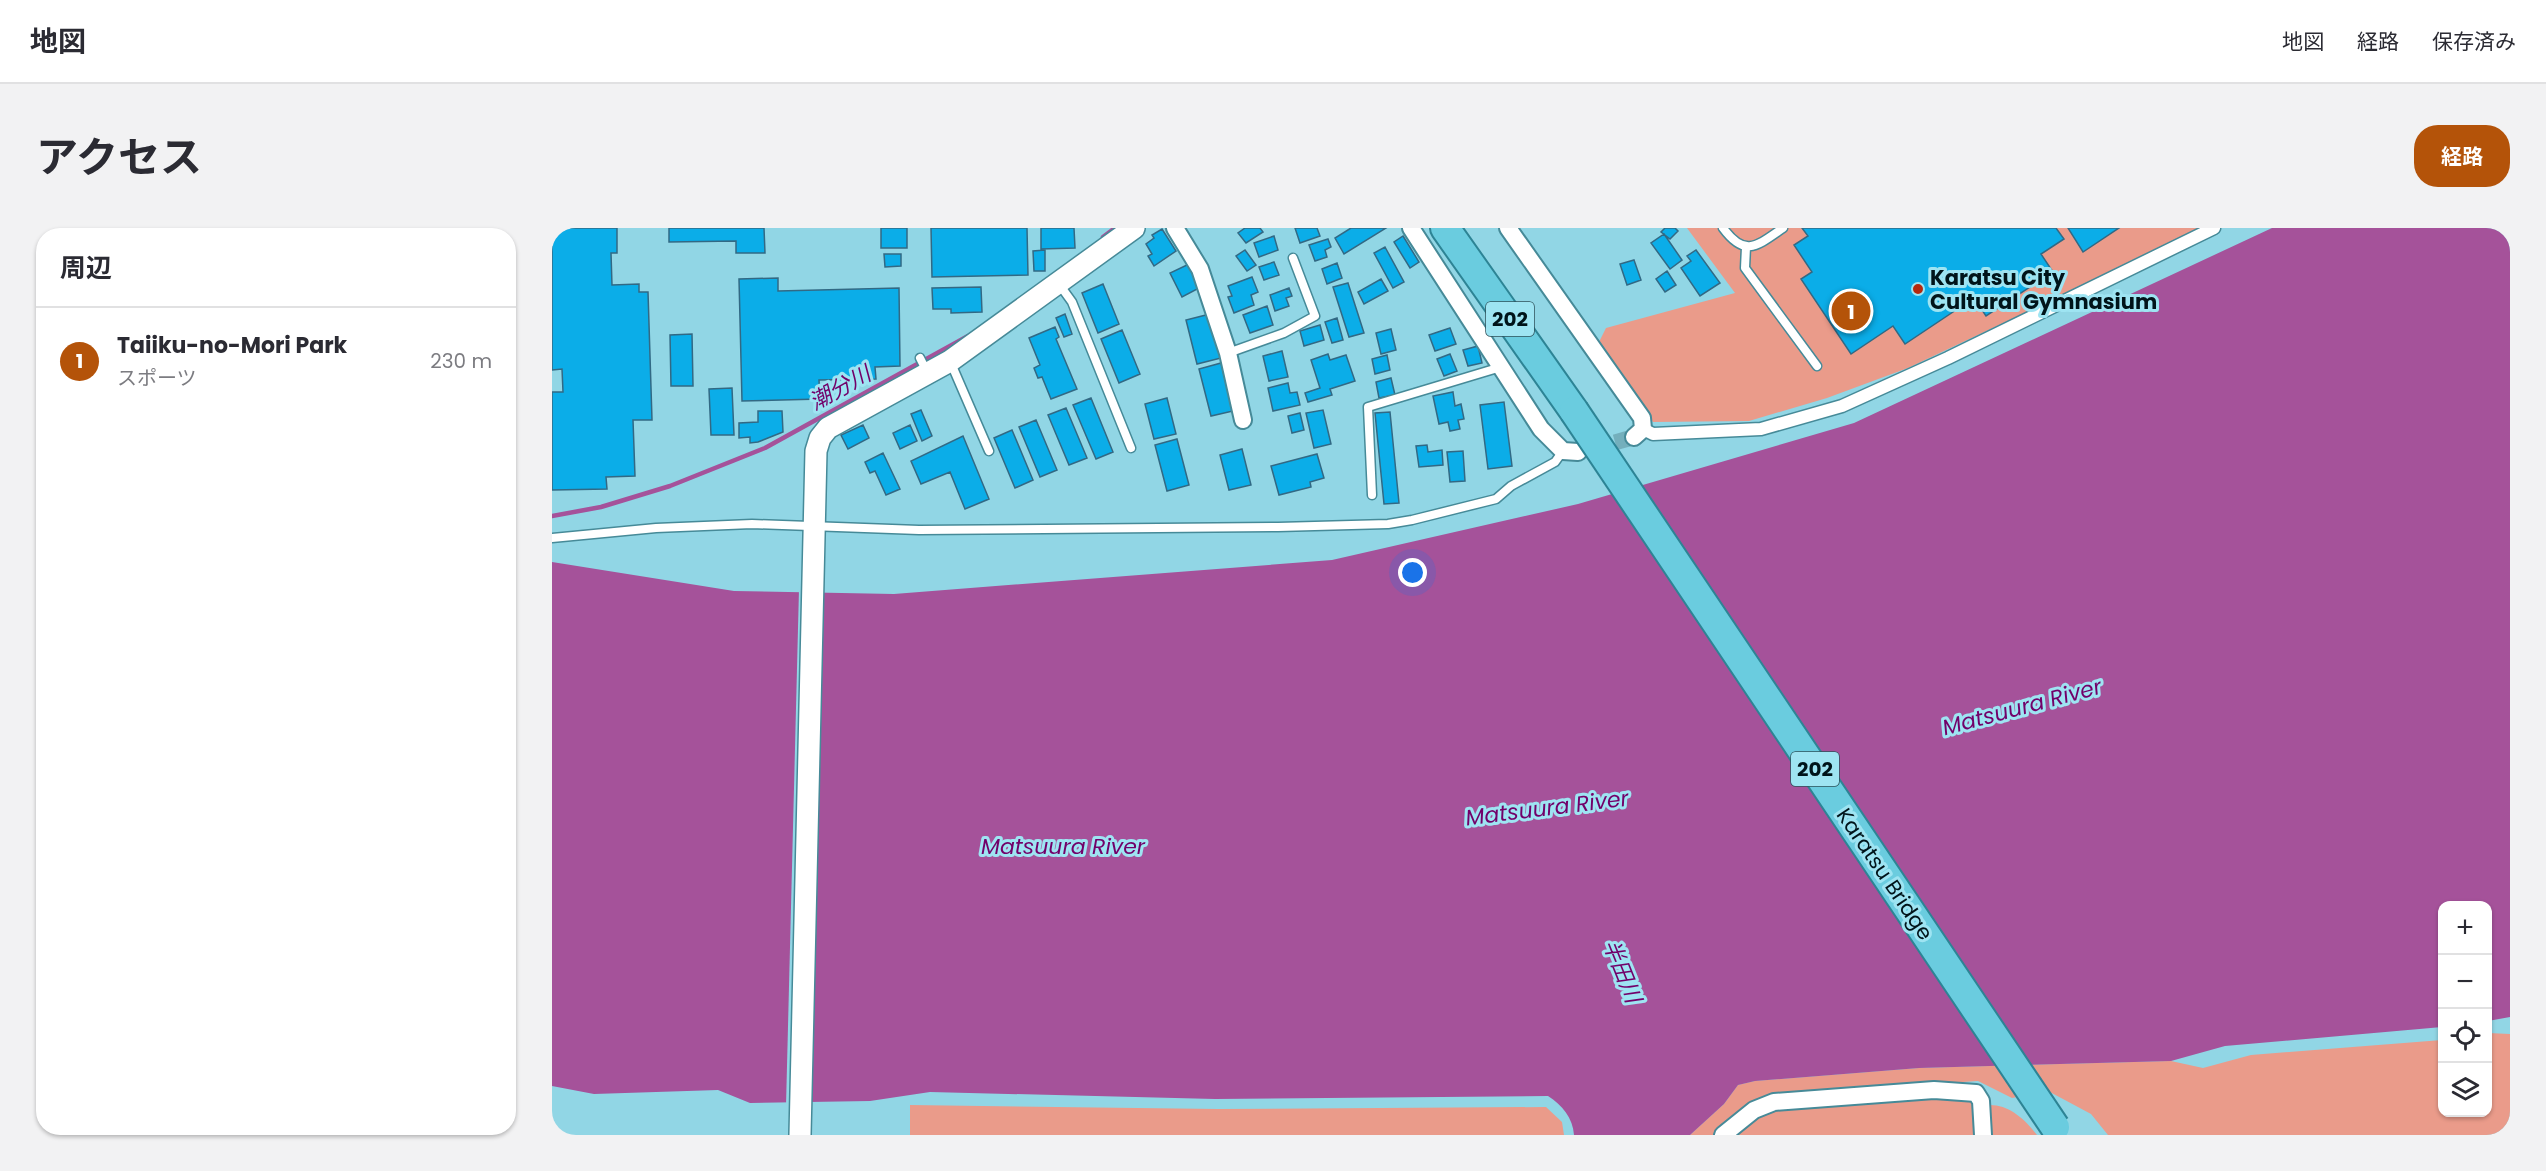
<!DOCTYPE html>
<html lang="ja">
<meta charset="utf-8">
<style>
:root{--surface:#fff;--page:#f2f2f3;--text:#2b2b33;--muted:#7c7c81;--line:#e1e1e2;--accent:#b45309}
body{margin:0;font-family:Poppins,"Noto Sans JP",sans-serif;background:var(--page);color:var(--text)}
.controls{position:absolute;right:18px;bottom:18px;display:grid;overflow:hidden;border-radius:12px;box-shadow:0 2px 4px #0004}
.controls button{width:54px;height:54px;display:grid;place-items:center;padding:0;border:0;border-bottom:2px solid var(--line);background:var(--surface);color:var(--text);font:30px sans-serif}
.you{position:absolute;left:861px;top:345px;width:21px;height:21px;margin:-15px;border:4px solid #fff;border-radius:50%;background:#1a73e8;box-shadow:0 0 0 9px #1a73e833}
.badge{display:grid;place-items:center;width:39px;height:39px;border-radius:50%;background:var(--accent);color:#fff;font-size:20px;font-weight:700}
.pin{position:absolute;translate:-50% -50%;border:3px solid #fff;box-shadow:0 2px 6px #0006}
.list{margin:0;padding:0;list-style:none}
h2{display:flex;justify-content:space-between;align-items:center;height:78px;margin:0;padding:0 24px;font-size:26px}
h2 small{font-size:20px;font-weight:400;color:var(--muted)}
.list li{display:grid;grid-template-columns:39px 1fr auto;gap:18px;align-items:center;box-sizing:border-box;height:108px;padding:0 24px;border-top:2px solid var(--line)}
.list b{display:block;font-size:22px;white-space:nowrap}
.list p{margin:0;font-size:20px;white-space:nowrap;color:var(--muted)}
.list em{font-size:20px;font-style:normal;color:var(--muted)}
.icon{flex:none;width:33px;height:33px;fill:none;stroke:currentColor;stroke-width:2;stroke-linecap:round;stroke-linejoin:round}
.map{position:relative;flex:none;width:1958px;height:907px;overflow:hidden;border-radius:24px}
header{display:flex;align-items:center;gap:36px;box-sizing:border-box;height:84px;padding:0 30px;background:var(--surface);border-bottom:2px solid var(--line)}
header strong{font-size:28px}
nav{display:flex;gap:33px;margin-inline-start:auto;font-size:21px}
.intro{display:flex;align-items:center;justify-content:space-between;box-sizing:border-box;height:144px;padding:0 36px}
h1{margin:0;font-size:42px}
.button{padding:15px 27px;border-radius:24px;background:var(--accent);color:#fff;font-size:21px;font-weight:700}
main{display:flex;gap:36px;padding:0 36px}
aside{flex:1;background:var(--surface);border-radius:24px;box-shadow:0 2px 4px #0004}
.map>svg:first-child{display:block}
.green{fill:#ea9b8a}
.water{fill:#a5529a}
.pier{fill:#91d6e5}
.lines{fill:none;stroke-linecap:round;stroke-linejoin:round}
.stream{stroke:#a5529a;stroke-width:4.5}
.building{fill:#0bade8;stroke:#326984;stroke-width:1.5}
.minor-tunnel{stroke:#74afbc;stroke-width:16;stroke-dasharray:16 8;stroke-linecap:butt}
.service-casing{stroke:#468a98;stroke-width:11}
.pedestrian-casing{stroke:#468a98;stroke-width:15}
.minor-casing{stroke:#468a98;stroke-width:20}
.tertiary-casing{stroke:#468a98;stroke-width:24}
.trunk-casing{stroke:#2d8495;stroke-width:32}
.service{stroke:#fff;stroke-width:8}
.pedestrian{stroke:#fff;stroke-width:12}
.minor{stroke:#fff;stroke-width:16}
.tertiary{stroke:#fff;stroke-width:21}
.trunk{stroke:#6accdf;stroke-width:28}
.trunk-bridge-casing{stroke:#2d8495;stroke-width:32;stroke-linecap:butt}
.trunk-bridge{stroke:#6accdf;stroke-width:28}
.poi-dot{fill:#b4280d;stroke:#9ee4f2;stroke-width:2}
.labels{text-anchor:middle;dominant-baseline:central;stroke-width:6;stroke-linejoin:round;paint-order:stroke}
.shield{fill:#9ee4f2;stroke:#2f525b;stroke-width:1.5}
.shield-label{font-size:20px;font-weight:bold;fill:#00141a}
.poi-label{font-size:21px;font-weight:bold;fill:#00141a;stroke:#9ee4f2;text-anchor:start}
.street-label{font-size:21px;fill:#00141a;stroke:#9ee4f2}
.water-label{font-size:22px;font-style:italic;fill:#720069;stroke:#9ee4f2}
</style>
<header>
<strong>地図</strong>
<nav><a>地図</a><a>経路</a><a>保存済み</a></nav>
</header>
<div class="intro"><h1>アクセス</h1><a class="button">経路</a></div>
<main>
<aside>
<h2>周辺<small></small></h2>
<ul class="list">
<li><span class="badge">1</span><div><b>Taiiku-no-Mori Park</b><p>スポーツ</p></div><em>230 m</em></li>
</ul>
</aside>
<div class="map">
<svg width="1958" height="907" viewBox="0 0 1958 907">
<rect width="100%" height="100%" fill="#91d6e5"/>
<path class="green" d="M 1135,0 L 1652,0 L 1356,140 L 1275,170 L 1197,193 L 1101,194 L 1046,116 L 1054,100 L 1183,65 Z
M 1936,805 L 1958,806 L 1958,907 L 1556,907 L 1539,886 L 1496,863 L 1460,870 L 1426,853 L 1244,865 L 1165,907 L 1138,907 L 1172,876 L 1186,857 L 1203,853 L 1367,840 L 1619,833 L 1651,840 L 1699,827 L 1890,812 L 1890,884 L 1936,884 Z
M 1421,868 L 1429,878 C 1453,873 1471,889 1485,907 L 1177,907 L 1222,877 Z
M 358,877 L 666,881 L 994,879 L 1010,894 L 1012,907 L 358,907 Z"/>
<path class="water" d="M 1720,0 L 1958,0 L 1958,789 L 1936,793 L 1936,678 L 1890,678 L 1890,799 L 1673,818 L 1619,833 L 1367,840 L 1203,853 L 1186,857 L 1172,876 L 1138,907 L 1022,907 C 1021,890 1010,877 996,868 L 663,871 L 378,864 L 318,873 L 198,875 L 166,862 L 42,866 L 0,858 L 0,334 L 182,363 L 342,366 L 780,332 L 1026,276 L 1302,195 Z"/>
<path class="pier" d="M 247,361 L 269,362 L 257,877 L 234,878 Z"/>
<g class="lines">
<path class="stream" d="M 551,9 L 563,0
M 0,288 L 49,279 L 118,258 L 213,220 L 416,108"/>
</g>
<path class="building" d="M 0,0 L 65,0 L 65,25 L 59,25 L 60,57 L 87,56 L 87,64 L 96,64 L 100,192 L 81,192 L 83,248 L 54,249 L 55,261 L 0,262 L 0,164 L 11,164 L 10,141 L 0,142 Z
M 117,0 L 212,0 L 213,25 L 184,25 L 184,13 L 117,14 Z
M 329,0 L 355,0 L 355,20 L 329,20 Z
M 379,0 L 475,0 L 476,47 L 380,49 Z
M 489,0 L 522,0 L 523,20 L 489,21 Z
M 693,0 L 708,0 L 711,4 L 694,15 L 686,5 Z
M 743,0 L 765,0 L 768,8 L 748,15 Z
M 799,0 L 834,0 L 792,26 L 783,10 Z
M 1113,0 L 1123,0 L 1126,3 L 1118,11 L 1109,4 Z
M 1250,0 L 1504,0 L 1512,11 L 1489,26 L 1501,44 L 1434,88 L 1422,70 L 1353,116 L 1341,98 L 1299,126 L 1249,51 L 1260,44 L 1242,17 L 1256,8 Z
M 1516,0 L 1567,0 L 1531,24 Z
M 610,1 L 624,23 L 602,38 L 596,28 L 600,26 L 594,16 L 602,10 L 600,7 Z
M 1112,6 L 1130,32 L 1118,41 L 1099,15 Z
M 722,8 L 726,22 L 707,29 L 702,15 Z
M 851,8 L 867,34 L 858,40 L 842,14 Z
M 776,11 L 779,19 L 773,22 L 775,29 L 763,33 L 757,17 Z
M 833,19 L 852,54 L 841,60 L 822,25 Z
M 493,22 L 493,43 L 482,43 L 481,23 Z
M 693,22 L 704,37 L 695,43 L 684,28 Z
M 1144,22 L 1168,55 L 1148,68 L 1129,40 L 1139,33 L 1135,28 Z
M 332,26 L 349,26 L 349,38 L 333,39 Z
M 1082,32 L 1089,52 L 1075,57 L 1068,36 Z
M 722,34 L 727,47 L 712,52 L 707,39 Z
M 785,35 L 790,50 L 775,56 L 770,41 Z
M 637,36 L 649,59 L 630,69 L 618,45 Z
M 1115,43 L 1124,57 L 1113,64 L 1104,51 Z
M 700,49 L 706,64 L 699,67 L 702,77 L 682,85 L 676,69 L 680,68 L 676,58 Z
M 226,50 L 226,63 L 347,60 L 348,138 L 323,139 L 324,151 L 267,152 L 268,171 L 190,173 L 187,51 Z
M 829,51 L 836,63 L 812,76 L 806,64 Z
M 796,55 L 812,105 L 797,109 L 781,59 Z
M 551,56 L 567,96 L 546,105 L 530,65 Z
M 429,59 L 430,84 L 399,85 L 399,81 L 381,81 L 380,60 Z
M 737,60 L 740,68 L 734,70 L 737,78 L 723,83 L 718,67 Z
M 715,78 L 721,97 L 698,105 L 691,87 Z
M 513,86 L 520,106 L 512,109 L 504,90 Z
M 658,86 L 669,130 L 645,136 L 634,92 Z
M 785,90 L 791,112 L 780,115 L 773,94 Z
M 768,97 L 772,112 L 752,118 L 748,103 Z
M 503,99 L 507,109 L 504,111 L 525,161 L 499,171 L 490,149 L 486,150 L 482,140 L 488,137 L 477,110 Z
M 898,100 L 904,116 L 883,123 L 877,107 Z
M 839,101 L 844,122 L 829,126 L 824,105 Z
M 570,102 L 588,146 L 567,155 L 549,111 Z
M 140,106 L 141,158 L 119,158 L 118,107 Z
M 926,118 L 930,135 L 916,138 L 911,122 Z
M 730,123 L 736,149 L 717,153 L 711,128 Z
M 776,126 L 778,132 L 794,127 L 803,153 L 778,161 L 780,167 L 756,174 L 753,165 L 768,160 L 759,132 Z
M 898,126 L 905,143 L 892,148 L 885,131 Z
M 835,127 L 838,142 L 823,146 L 820,131 Z
M 669,135 L 681,183 L 659,188 L 647,141 Z
M 839,150 L 843,167 L 827,170 L 824,154 Z
M 736,155 L 738,165 L 745,164 L 748,177 L 721,183 L 716,160 Z
M 180,160 L 182,207 L 159,207 L 157,161 Z
M 901,164 L 903,178 L 909,176 L 912,191 L 906,192 L 908,201 L 898,203 L 896,194 L 887,196 L 881,168 Z
M 539,170 L 561,224 L 544,231 L 521,177 Z
M 615,170 L 624,206 L 602,211 L 593,176 Z
M 952,174 L 960,238 L 936,241 L 928,177 Z
M 514,180 L 535,230 L 517,237 L 496,187 Z
M 369,182 L 380,208 L 370,213 L 359,186 Z
M 771,182 L 779,216 L 762,220 L 754,185 Z
M 206,183 L 230,183 L 231,204 L 206,214 L 198,215 L 198,209 L 187,210 L 187,195 L 206,194 Z
M 838,184 L 847,275 L 832,276 L 823,185 Z
M 748,185 L 752,202 L 740,205 L 736,188 Z
M 484,192 L 505,242 L 488,249 L 467,199 Z
M 311,197 L 317,210 L 296,221 L 289,207 Z
M 358,197 L 365,213 L 348,221 L 341,205 Z
M 460,202 L 481,252 L 463,260 L 442,210 Z
M 411,208 L 437,271 L 413,281 L 398,244 L 369,256 L 359,233 Z
M 625,211 L 637,257 L 615,263 L 603,217 Z
M 875,217 L 876,224 L 890,222 L 891,237 L 867,239 L 864,218 Z
M 690,221 L 699,257 L 677,262 L 668,227 Z
M 911,223 L 913,253 L 898,254 L 895,224 Z
M 331,225 L 348,261 L 334,267 L 323,243 L 318,245 L 313,234 Z
M 765,226 L 772,250 L 758,254 L 759,259 L 727,267 L 719,238 Z"/>
<g class="lines">
<path class="minor-tunnel" d="M 1040,221 L 1082,209"/>
<defs>
<path id="service" d="M 1171,0 C 1193,30 1205,18 1231,0
M 1194,19 L 1193,40 L 1265,138
M 507,56 L 520,74 L 579,220
M 676,125 L 732,105 L 763,88 L 741,30
M 368,130 L 376,146
M 398,133 L 437,223
M 820,267 L 816,179 L 949,139
M 0,310 L 104,300 L 200,296 L 367,302 L 726,299 L 836,296 L 860,292 L 944,271 L 959,258 L 1003,234 L 1011,223"/>
<path id="pedestrian" d="M 1091,201 L 1101,206 L 1209,201 L 1290,178 L 1396,130 L 1662,0"/>
<path id="minor" d="M 623,0 L 648,41 L 676,125 L 691,192
M 859,0 L 989,201 L 1011,223 L 1026,224
M 956,0 L 1090,190 L 1091,201 L 1082,209
M 1171,907 L 1202,882 L 1222,874 L 1382,862 L 1424,865 L 1429,873 L 1431,907"/>
<path id="tertiary" d="M 248,907 L 264,223 L 268,210 L 276,200 L 398,133 L 582,0"/>
<path id="trunk" d="M 893,0 L 1022,183"/>
</defs>
<use href="#service" class="service-casing"/>
<use href="#pedestrian" class="pedestrian-casing"/>
<use href="#minor" class="minor-casing"/>
<use href="#tertiary" class="tertiary-casing"/>
<use href="#trunk" class="trunk-casing"/>
<use href="#service" class="service"/>
<use href="#pedestrian" class="pedestrian"/>
<use href="#minor" class="minor"/>
<use href="#tertiary" class="tertiary"/>
<use href="#trunk" class="trunk"/>
<defs>
<path id="trunk-bridge" d="M 1022,183 L 1503,899"/>
</defs>
<use href="#trunk-bridge" class="trunk-bridge-casing"/>
<use href="#trunk-bridge" class="trunk-bridge"/>
</g>
<circle class="poi-dot" cx="1366" cy="61" r="6"/>
<g class="labels">
<g class="shield">
<rect x="934" y="74" width="48" height="34" rx="4.5"/>
<rect x="1239" y="524" width="48" height="34" rx="4.5"/>
</g>
<g class="shield-label">
<text x="958" y="91">202</text>
<text x="1263" y="541">202</text>
</g>
<g class="poi-label">
<text x="1378" y="49">Karatsu City<tspan x="1378" dy="24">Cultural Gymnasium</tspan></text>
</g>
<g class="street-label">
<text transform="translate(1333 646) rotate(56)">Karatsu Bridge</text>
</g>
<g class="water-label">
<text transform="translate(288 160) rotate(-29)">潮分川</text>
<text transform="translate(1470 479) rotate(-15)">Matsuura River</text>
<text transform="translate(995 580) rotate(-7)">Matsuura River</text>
<text x="511" y="618">Matsuura River</text>
<text transform="translate(1070 743) rotate(68)">半田川</text>
</g>
</g>
</svg>
<div class="controls">
<button>+</button>
<button>−</button>
<button><svg class="icon" aria-label="locate" viewBox="0 0 24 24"><circle cx="12" cy="12" r="6"/><path d="M12 2v4M12 18v4M2 12h4M18 12h4"/></svg></button>
<button><svg class="icon" aria-label="layers" viewBox="0 0 24 24"><path d="M12 4l9 5-9 5-9-5zM3 14l9 5 9-5"/></svg></button>
</div>
<div class="you"></div>
<div class="pin badge" style="left:1299px;top:83px">1</div>
</div>
</main>
